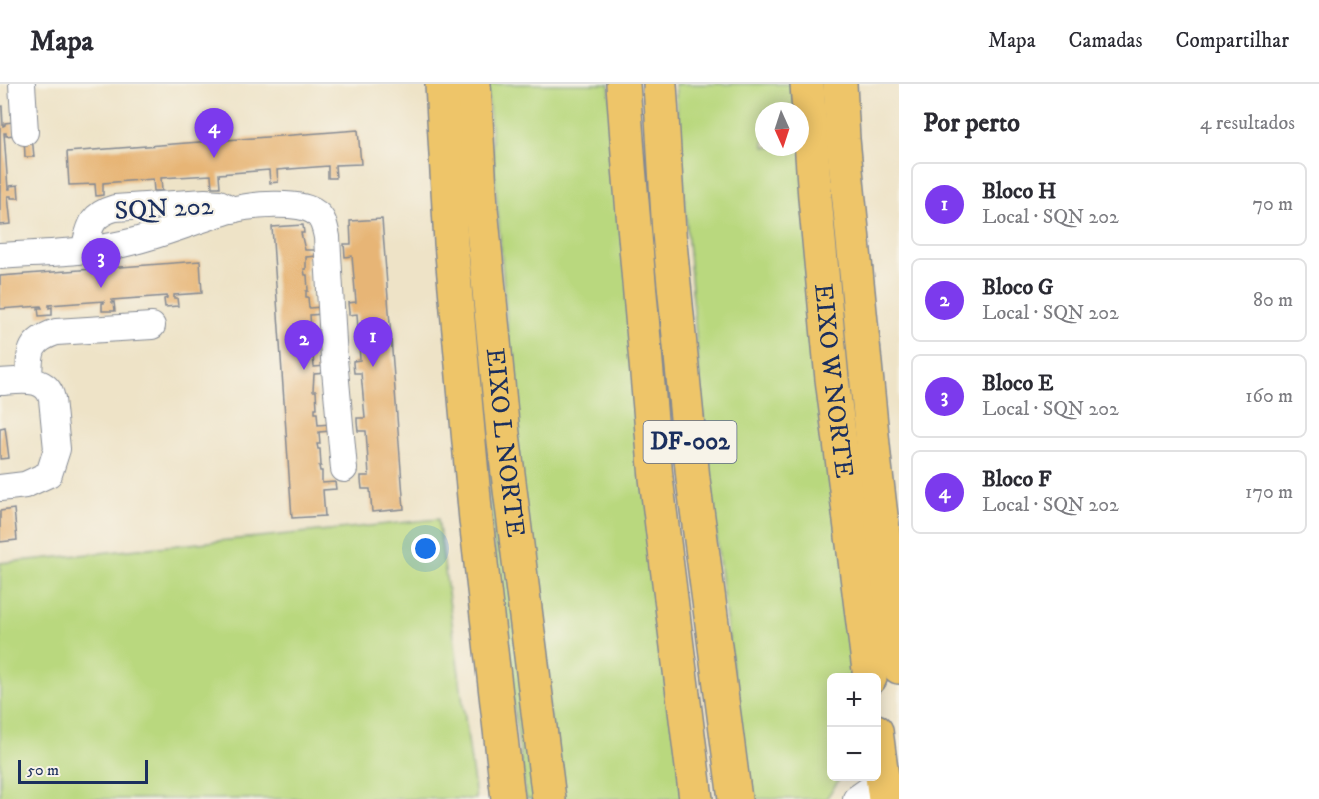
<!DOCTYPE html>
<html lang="pt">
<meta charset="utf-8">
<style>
:root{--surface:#fff;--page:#f7f7f7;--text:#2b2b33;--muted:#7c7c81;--line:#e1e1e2;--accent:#7c3aed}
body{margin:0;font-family:"IM FELL DW Pica",serif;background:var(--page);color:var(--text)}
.controls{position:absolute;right:18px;bottom:18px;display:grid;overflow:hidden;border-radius:9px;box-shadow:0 3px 15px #0003}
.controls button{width:54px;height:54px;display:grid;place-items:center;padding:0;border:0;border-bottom:2px solid var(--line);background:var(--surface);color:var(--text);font:30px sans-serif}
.compass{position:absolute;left:755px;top:18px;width:54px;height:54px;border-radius:50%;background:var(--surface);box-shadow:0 3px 15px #0003;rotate:177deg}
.scale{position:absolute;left:18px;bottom:15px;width:130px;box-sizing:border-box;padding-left:6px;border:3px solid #1b2f5e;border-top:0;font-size:16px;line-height:21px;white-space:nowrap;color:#1b2f5e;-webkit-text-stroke:4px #f7f3e8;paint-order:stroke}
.you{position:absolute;left:426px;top:465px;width:21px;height:21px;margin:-15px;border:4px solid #fff;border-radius:50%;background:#1a73e8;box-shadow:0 0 0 9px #1a73e833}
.badge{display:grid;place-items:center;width:39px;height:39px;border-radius:50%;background:var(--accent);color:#fff;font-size:20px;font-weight:700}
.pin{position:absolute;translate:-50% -50px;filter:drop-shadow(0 2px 3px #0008)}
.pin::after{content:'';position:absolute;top:32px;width:21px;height:18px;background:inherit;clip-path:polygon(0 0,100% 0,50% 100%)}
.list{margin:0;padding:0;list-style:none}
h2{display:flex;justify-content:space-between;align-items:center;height:78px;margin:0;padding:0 24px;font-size:26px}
h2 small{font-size:20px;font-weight:400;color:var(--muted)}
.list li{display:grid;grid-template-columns:39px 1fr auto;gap:18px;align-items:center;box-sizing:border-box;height:84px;margin:0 12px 12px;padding:0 12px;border:2px solid var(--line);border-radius:9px}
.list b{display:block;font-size:22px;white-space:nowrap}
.list p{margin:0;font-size:20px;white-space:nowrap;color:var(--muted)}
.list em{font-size:20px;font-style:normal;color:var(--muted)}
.map{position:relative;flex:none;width:899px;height:715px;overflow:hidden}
header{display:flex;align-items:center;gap:36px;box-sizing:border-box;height:84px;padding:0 30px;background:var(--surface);border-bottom:2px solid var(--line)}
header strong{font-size:28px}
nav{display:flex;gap:33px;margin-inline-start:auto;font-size:21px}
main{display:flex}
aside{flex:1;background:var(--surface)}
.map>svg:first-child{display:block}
.green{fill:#b9d87e;stroke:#6a846e;stroke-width:1.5;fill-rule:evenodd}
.building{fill:#e7b576}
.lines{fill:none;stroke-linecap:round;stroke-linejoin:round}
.minor-casing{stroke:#848992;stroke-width:28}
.major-casing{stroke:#848992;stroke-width:36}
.highway-casing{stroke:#848992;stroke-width:36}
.minor{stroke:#fff;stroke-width:26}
.major{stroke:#eec569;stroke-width:33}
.highway{stroke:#eec569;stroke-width:33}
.labels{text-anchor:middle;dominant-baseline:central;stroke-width:4.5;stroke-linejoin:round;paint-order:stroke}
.shield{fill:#f7f3e8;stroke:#5d6a87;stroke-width:1.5}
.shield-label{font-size:24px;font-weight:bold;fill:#1b2f5e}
.street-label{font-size:26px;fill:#1b2f5e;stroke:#f7f3e8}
</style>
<header>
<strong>Mapa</strong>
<nav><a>Mapa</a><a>Camadas</a><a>Compartilhar</a></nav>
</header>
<main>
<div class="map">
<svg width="899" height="715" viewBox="0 0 899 715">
<rect width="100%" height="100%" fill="#f7f3e8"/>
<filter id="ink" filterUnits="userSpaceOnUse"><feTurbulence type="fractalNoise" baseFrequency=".0167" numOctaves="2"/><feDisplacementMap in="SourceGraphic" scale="12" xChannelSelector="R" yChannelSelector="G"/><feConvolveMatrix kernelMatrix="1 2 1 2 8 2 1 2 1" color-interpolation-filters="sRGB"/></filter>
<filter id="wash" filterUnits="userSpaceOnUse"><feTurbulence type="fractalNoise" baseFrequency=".008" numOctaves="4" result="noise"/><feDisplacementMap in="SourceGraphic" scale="24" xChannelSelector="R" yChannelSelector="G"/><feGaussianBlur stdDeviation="1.35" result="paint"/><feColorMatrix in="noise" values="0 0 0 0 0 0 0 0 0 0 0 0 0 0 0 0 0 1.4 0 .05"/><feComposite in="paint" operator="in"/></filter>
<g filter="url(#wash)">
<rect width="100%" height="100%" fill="#eee3c7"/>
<path class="green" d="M 463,0 L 539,715 L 526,715 L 498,502 L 457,88 Z
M 487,0 L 609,0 L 686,715 L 561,715 L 523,431 Z
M 675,0 L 802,0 L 862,593 L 832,594 L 832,692 L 841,693 L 826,715 L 750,715 L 723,512 L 701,313 ZM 764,27 L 800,27 L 800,63 L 764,63 Z
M 438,435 L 476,715 L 0,715 L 0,479 Z"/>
<g id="blocks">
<path class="building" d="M 0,22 L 2,22 L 3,42 L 5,41 L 5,39 L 13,38 L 14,51 L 6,52 L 6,49 L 4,49 L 8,105 L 10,105 L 10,102 L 18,101 L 19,114 L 11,114 L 11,112 L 8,112 L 11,140 L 0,141 Z
M 358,46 L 361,80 L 335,81 L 336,94 L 328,94 L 328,82 L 277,86 L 278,98 L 270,99 L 269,86 L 219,90 L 220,103 L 212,103 L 211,91 L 161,94 L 162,107 L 154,107 L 153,95 L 103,99 L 103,111 L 96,112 L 95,100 L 69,101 L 67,68 Z
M 24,52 L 32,52 L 34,73 L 25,73 Z
M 382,135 L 404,425 L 372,428 L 370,405 L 362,405 L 361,396 L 361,392 L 369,392 L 366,347 L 358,347 L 357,338 L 357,334 L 365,334 L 361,289 L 354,289 L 353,279 L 353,277 L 360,276 L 357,230 L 349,231 L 349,228 L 348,219 L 356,218 L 352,172 L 345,173 L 344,160 L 351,160 L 350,137 Z
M 303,141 L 304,149 L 301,149 L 305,166 L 318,166 L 318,172 L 306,173 L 306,185 L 304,185 L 305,191 L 307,191 L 308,207 L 306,207 L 306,213 L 308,213 L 309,224 L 322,223 L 323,230 L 310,231 L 311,244 L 309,244 L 309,249 L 311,249 L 312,266 L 310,266 L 311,271 L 313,271 L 314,283 L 326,282 L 327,289 L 314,290 L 313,307 L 316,307 L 317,324 L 315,324 L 315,329 L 317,329 L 318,341 L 331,340 L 331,347 L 319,348 L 320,360 L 317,360 L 318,365 L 320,365 L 321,382 L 319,382 L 320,387 L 322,387 L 322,399 L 335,398 L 336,405 L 323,406 L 325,432 L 292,434 L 272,143 Z
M 200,177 L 202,209 L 174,211 L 174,214 L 177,214 L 178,222 L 165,223 L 164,215 L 167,214 L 167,212 L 112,216 L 112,219 L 114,218 L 115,227 L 102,227 L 102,219 L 104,219 L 104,217 L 49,221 L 49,224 L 52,223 L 52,231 L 39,232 L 38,224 L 42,224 L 41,222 L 0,225 L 0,192 Z
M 5,343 L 9,374 L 0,375 L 0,344 Z
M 14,425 L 17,456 L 0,458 L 0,427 Z"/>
</g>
</g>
<g filter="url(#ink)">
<use href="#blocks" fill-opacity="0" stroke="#848992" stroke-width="1.5"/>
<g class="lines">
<defs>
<path id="minor" d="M 22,0 L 25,48
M 84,166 C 90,143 90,131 115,124 L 205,118 L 219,119 L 233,126
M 0,172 C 41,169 83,169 122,160 C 160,152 195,136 231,126 C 250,121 300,116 316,129 C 324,135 325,144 327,153 L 334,275 L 344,385
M 29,297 C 30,269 27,258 56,248 L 152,242
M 0,298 C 19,297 47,291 52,315 L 57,365 L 49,390 L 25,401 L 0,404
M 856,715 L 883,696"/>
<g id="major">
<path d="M 442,0 L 451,159 L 476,436 L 508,715"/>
<path id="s1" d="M 474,0 L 481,124 L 503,350 L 549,715"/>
<path id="s2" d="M 807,0 L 815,114 L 832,295 L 870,594"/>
<path d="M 840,0 L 843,55 L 875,381 L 899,583"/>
<path d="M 876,647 L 885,715"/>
</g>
<path id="highway" d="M 623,0 L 629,83 L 656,394 L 696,715
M 660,0 L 669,149 L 693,395 L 735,715"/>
</defs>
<use href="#minor" class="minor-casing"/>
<use href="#major" class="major-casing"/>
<use href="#highway" class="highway-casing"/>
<use href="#minor" class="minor"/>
<use href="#major" class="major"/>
<use href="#highway" class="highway"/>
</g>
</g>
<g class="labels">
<rect class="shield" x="643.5" y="337" width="93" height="42" rx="4.5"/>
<g class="shield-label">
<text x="690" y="358">DF-002</text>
</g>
<g class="street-label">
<text transform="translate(164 125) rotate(-3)">SQN 202</text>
<text stroke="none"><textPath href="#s2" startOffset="298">EIXO W NORTE</textPath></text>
<text stroke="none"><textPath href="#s1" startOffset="360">EIXO L NORTE</textPath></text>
</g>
</g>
</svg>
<div class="controls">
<button>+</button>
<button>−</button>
</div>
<svg class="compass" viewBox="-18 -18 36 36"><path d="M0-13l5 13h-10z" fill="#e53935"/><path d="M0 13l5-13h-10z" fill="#7c7c81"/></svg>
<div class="scale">50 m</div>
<div class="you"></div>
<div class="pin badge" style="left:373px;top:283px">1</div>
<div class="pin badge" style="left:304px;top:286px">2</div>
<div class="pin badge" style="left:101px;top:204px">3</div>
<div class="pin badge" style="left:214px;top:74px">4</div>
</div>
<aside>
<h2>Por perto<small>4 resultados</small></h2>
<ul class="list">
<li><span class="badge">1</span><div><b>Bloco H</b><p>Local · SQN 202</p></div><em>70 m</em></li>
<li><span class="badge">2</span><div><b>Bloco G</b><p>Local · SQN 202</p></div><em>80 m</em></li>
<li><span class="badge">3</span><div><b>Bloco E</b><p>Local · SQN 202</p></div><em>160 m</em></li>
<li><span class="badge">4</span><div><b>Bloco F</b><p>Local · SQN 202</p></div><em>170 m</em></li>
</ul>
</aside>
</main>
